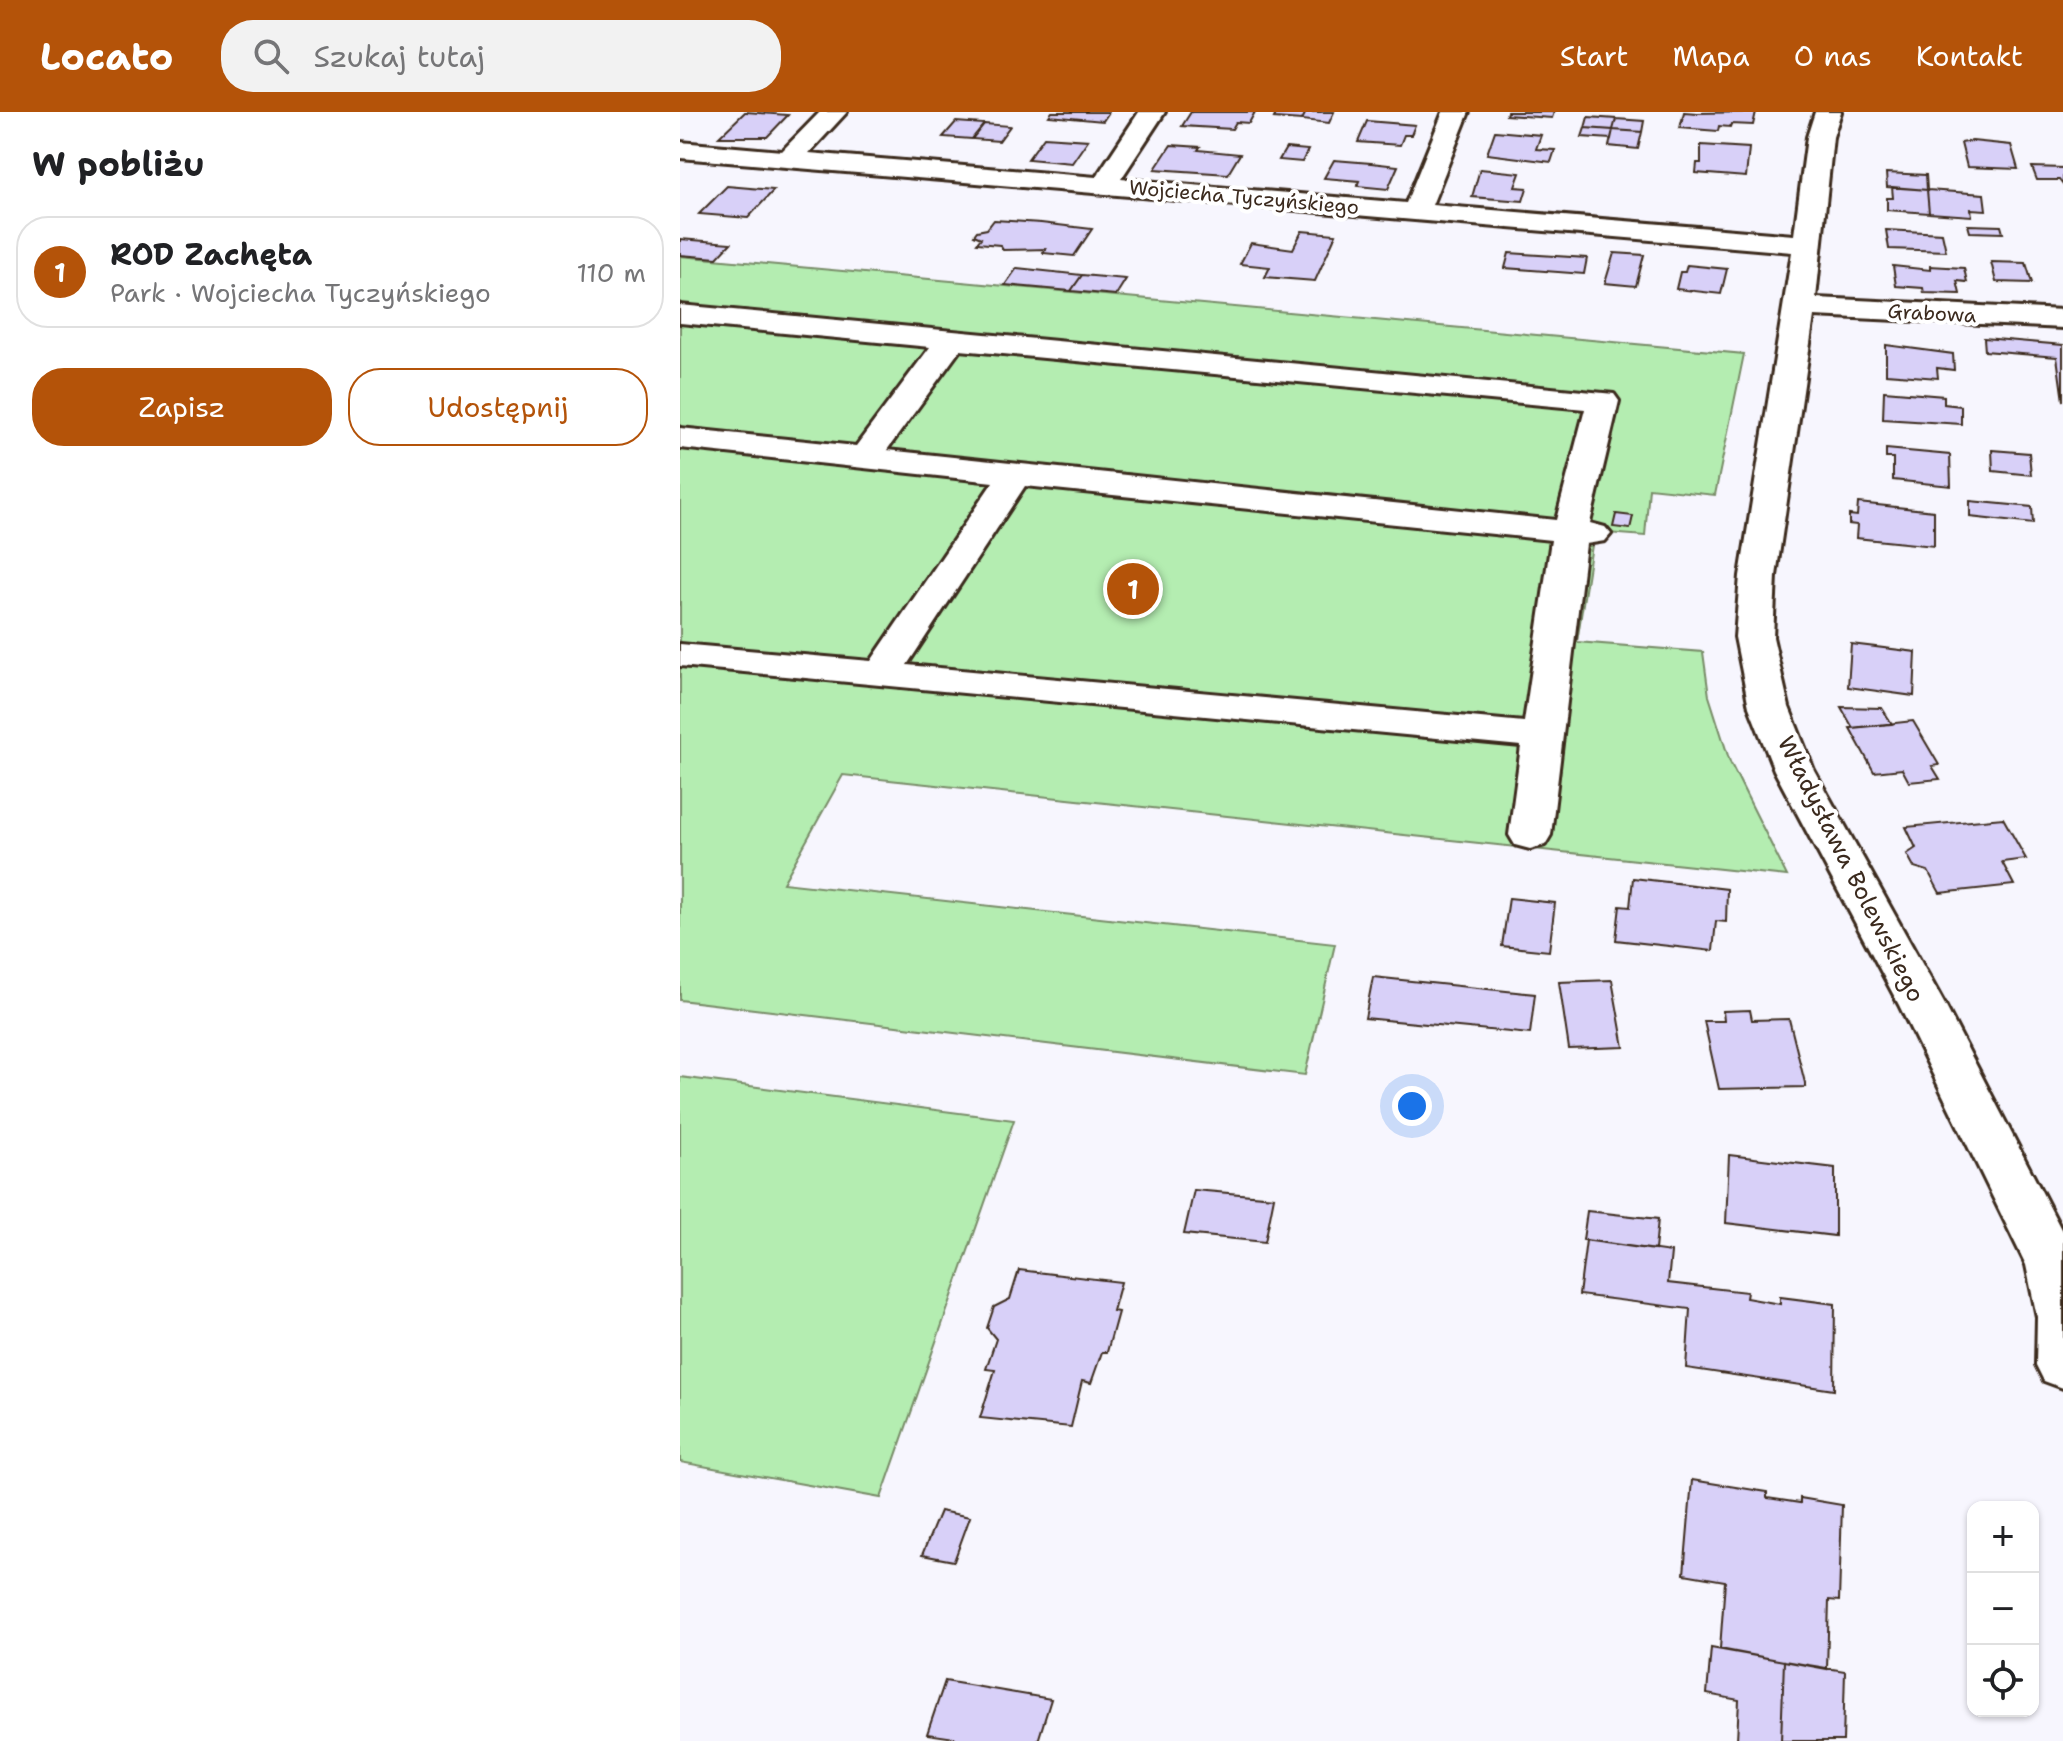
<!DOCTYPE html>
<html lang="pl">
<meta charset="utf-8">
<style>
:root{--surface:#fff;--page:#f2f2f2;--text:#202124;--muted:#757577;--line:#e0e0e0;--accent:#b45309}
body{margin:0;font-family:"Shantell Sans",sans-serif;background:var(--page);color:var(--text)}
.controls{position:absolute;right:24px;bottom:24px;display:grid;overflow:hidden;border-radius:16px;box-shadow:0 2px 6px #0004}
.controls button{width:72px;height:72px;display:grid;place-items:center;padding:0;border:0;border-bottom:2px solid var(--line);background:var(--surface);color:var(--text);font:40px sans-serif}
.you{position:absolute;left:732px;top:994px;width:28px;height:28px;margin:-20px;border:6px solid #fff;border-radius:50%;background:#1a73e8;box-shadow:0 0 0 12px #1a73e833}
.badge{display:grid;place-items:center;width:52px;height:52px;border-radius:50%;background:var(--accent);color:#fff;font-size:26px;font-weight:700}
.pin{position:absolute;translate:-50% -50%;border:4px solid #fff;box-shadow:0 2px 8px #0006}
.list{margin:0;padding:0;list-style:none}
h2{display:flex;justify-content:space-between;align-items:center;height:104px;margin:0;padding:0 32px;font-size:34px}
h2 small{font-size:26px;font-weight:400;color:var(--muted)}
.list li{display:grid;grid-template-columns:52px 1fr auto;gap:24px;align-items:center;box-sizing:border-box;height:112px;margin:0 16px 16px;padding:0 16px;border:2px solid var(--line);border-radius:32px}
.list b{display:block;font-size:30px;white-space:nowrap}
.list p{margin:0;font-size:26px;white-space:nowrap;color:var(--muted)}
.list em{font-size:26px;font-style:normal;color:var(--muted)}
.actions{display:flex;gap:16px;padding:24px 32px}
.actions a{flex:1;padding:18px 0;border:2px solid var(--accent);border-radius:32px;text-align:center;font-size:28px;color:var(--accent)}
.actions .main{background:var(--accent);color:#fff}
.icon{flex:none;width:44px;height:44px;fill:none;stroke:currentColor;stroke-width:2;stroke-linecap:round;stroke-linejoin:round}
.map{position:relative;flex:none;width:1383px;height:1629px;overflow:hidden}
header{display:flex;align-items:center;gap:48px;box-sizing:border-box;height:112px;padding:0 40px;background:var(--accent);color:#fff}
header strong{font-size:38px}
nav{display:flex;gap:44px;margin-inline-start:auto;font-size:28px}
.search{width:560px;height:72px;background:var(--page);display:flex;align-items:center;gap:20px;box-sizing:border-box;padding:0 28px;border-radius:32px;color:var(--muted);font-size:30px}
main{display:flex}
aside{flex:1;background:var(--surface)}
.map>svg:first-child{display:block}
.green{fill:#b4edb1;stroke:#788c68;stroke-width:2}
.building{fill:#d8d0f8;stroke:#3b2a1e;stroke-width:2}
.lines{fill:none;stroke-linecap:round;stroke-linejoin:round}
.minor-casing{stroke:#3b2a1e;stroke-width:6}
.minor{fill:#fff;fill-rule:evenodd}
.labels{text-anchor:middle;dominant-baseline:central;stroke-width:8;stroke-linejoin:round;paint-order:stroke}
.far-street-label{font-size:20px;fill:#3b2a1e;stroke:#fff}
.street-label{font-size:24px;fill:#3b2a1e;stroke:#fff}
</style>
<header>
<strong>Locato</strong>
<div class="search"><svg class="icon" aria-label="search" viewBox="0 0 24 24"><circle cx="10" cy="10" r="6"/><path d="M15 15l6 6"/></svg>Szukaj tutaj</div>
<nav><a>Start</a><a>Mapa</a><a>O nas</a><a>Kontakt</a></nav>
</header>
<main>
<aside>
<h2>W pobliżu<small></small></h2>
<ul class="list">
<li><span class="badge">1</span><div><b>ROD Zachęta</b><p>Park · Wojciecha Tyczyńskiego</p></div><em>110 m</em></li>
</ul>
<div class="actions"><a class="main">Zapisz</a><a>Udostępnij</a></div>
</aside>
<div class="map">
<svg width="1383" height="1629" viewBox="0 0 1383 1629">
<rect width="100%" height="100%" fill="#f7f6fe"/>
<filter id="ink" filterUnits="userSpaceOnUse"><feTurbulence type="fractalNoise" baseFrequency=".0125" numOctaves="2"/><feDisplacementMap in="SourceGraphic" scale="16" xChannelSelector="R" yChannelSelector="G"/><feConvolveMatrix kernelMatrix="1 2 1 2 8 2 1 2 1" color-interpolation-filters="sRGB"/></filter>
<g filter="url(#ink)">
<path class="green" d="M 0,144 L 1064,242 L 1035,383 L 969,376 L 965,424 L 914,420 L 897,530 L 1023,540 L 1029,584 L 1050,650 L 1107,764 L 163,663 L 103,771 L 655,832 L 625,963 L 0,888 Z
M 0,965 L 334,1008 L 201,1386 L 0,1350 Z"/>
<path class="building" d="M 65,0 L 66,0 L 108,3 L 87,25 L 39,25 Z
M 372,0 L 429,0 L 423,9 L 369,4 Z
M 511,0 L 575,0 L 569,11 L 556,10 L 552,17 L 502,14 Z
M 597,0 L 626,0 L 622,8 L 594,6 Z
M 626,0 L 654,0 L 649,11 L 622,8 Z
M 827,0 L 874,0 L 872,6 L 826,3 Z
M 1004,0 L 1017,1 L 1076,0 L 1073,13 L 1051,12 L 1050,15 L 1039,14 L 1038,19 L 1000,16 Z
M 908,5 L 936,7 L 933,18 L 905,16 Z
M 936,7 L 964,9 L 962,20 L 933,18 Z
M 687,9 L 735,13 L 731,23 L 724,23 L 720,33 L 678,30 Z
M 276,10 L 304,12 L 292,27 L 263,25 Z
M 304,12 L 330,14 L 319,29 L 292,27 Z
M 905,16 L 933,18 L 931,27 L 902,25 Z
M 933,18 L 962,20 L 958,37 L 929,34 Z
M 815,19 L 861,23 L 856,37 L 875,38 L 871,50 L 807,42 Z
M 364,25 L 408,28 L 392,51 L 348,47 Z
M 1292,29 L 1331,33 L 1338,57 L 1287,55 L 1281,31 Z
M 491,33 L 520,35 L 518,38 L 560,42 L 548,62 L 475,57 Z
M 1021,33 L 1069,36 L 1066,65 L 1016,61 L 1017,51 L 1021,51 Z
M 606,36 L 628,38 L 622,50 L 599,48 Z
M 654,48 L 691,51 L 718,54 L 708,77 L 677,74 L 679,69 L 644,66 Z
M 1352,55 L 1383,56 L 1383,73 L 1379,68 L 1357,68 Z
M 800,57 L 840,61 L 835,75 L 847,76 L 843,89 L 792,85 Z
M 1206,61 L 1246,63 L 1247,78 L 1207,75 Z
M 47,74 L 94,78 L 68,106 L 19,102 Z
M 1212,75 L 1247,78 L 1249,101 L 1207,98 L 1207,86 L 1213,86 Z
M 1247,78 L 1304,82 L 1306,98 L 1291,97 L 1292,104 L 1249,101 Z
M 314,108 L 361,111 L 412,117 L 394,144 L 363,141 L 366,137 L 323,138 L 320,133 L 297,131 L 301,126 L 294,123 L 297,119 L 307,117 Z
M 1288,113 L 1321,114 L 1323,121 L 1290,120 Z
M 1206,118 L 1262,121 L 1266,139 L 1209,137 Z
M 622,119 L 656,122 L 635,169 L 585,165 L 590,155 L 560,152 L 571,131 L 613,137 Z
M 0,127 L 51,131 L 37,146 L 0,143 Z
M 829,141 L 907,146 L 904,162 L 825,156 Z
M 934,141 L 964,143 L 956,174 L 925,171 Z
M 1311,150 L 1346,151 L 1352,171 L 1316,170 Z
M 1007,153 L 1047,157 L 1041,182 L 996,177 L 1000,160 L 1005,160 Z
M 1213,154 L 1250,158 L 1250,154 L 1284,156 L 1287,170 L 1277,169 L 1280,182 L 1244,181 L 1243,176 L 1216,174 Z
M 337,156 L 402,163 L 391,179 L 325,173 Z
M 402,163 L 446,167 L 436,183 L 391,179 Z
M 1304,226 L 1383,233 L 1383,289 L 1377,245 L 1305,239 Z
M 1206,233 L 1273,242 L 1274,258 L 1257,256 L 1258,266 L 1206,262 Z
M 1204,279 L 1264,284 L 1264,292 L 1281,294 L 1281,312 L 1203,307 Z
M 1206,337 L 1270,343 L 1271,374 L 1213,368 L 1213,346 L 1206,346 Z
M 1312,338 L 1349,341 L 1351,363 L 1313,359 Z
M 1290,389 L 1352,395 L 1353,412 L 1290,405 Z
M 1178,391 L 1254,399 L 1254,434 L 1176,426 L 1177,413 L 1169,412 L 1169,403 L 1177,404 Z
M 936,402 L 953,404 L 950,417 L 933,415 Z
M 1171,532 L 1236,540 L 1234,584 L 1168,575 Z
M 1161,595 L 1202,596 L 1212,612 L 1173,616 Z
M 1233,609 L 1259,653 L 1252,654 L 1260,667 L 1229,670 L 1222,657 L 1194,660 L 1170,616 Z
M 1323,706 L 1346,747 L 1322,750 L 1334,773 L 1260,781 L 1248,759 L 1234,755 L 1227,742 L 1236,736 L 1226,715 Z
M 953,766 L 1047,777 L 1046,810 L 1036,809 L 1033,839 L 936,828 L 940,794 L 950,795 Z
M 829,786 L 875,791 L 869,839 L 822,834 Z
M 693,865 L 855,882 L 850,922 L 685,906 Z
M 932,868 L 944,935 L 889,937 L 879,870 Z
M 1070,898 L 1072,908 L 1109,907 L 1126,975 L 1039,977 L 1024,909 L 1044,909 L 1043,899 Z
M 1049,1043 L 1155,1056 L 1155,1124 L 1046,1111 Z
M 514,1078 L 594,1085 L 585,1130 L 504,1122 Z
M 907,1099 L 978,1107 L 975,1138 L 903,1128 Z
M 906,1128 L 991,1140 L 988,1171 L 1067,1180 L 1066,1186 L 1100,1192 L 1100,1185 L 1155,1192 L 1154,1278 L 1006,1256 L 1010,1197 L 899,1183 Z
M 339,1158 L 441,1170 L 433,1199 L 438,1200 L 427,1240 L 422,1240 L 411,1271 L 402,1269 L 391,1315 L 300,1306 L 315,1258 L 306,1257 L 316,1227 L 307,1216 L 314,1195 L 330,1187 Z
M 1012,1368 L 1087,1380 L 1087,1386 L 1120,1391 L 1120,1386 L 1162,1393 L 1159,1489 L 1149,1488 L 1147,1557 L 1040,1537 L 1045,1469 L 1004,1462 Z
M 260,1399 L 290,1405 L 274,1449 L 242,1443 Z
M 1031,1536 L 1104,1549 L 1101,1629 L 1057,1628 L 1059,1588 L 1027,1582 Z
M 1104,1549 L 1165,1559 L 1163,1629 L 1101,1629 Z
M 265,1569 L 371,1587 L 358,1629 L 274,1629 L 275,1626 L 247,1622 Z"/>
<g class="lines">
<defs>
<path id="minor" d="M 140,0 L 167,0 L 129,41 L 416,65 L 459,0 L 485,0 L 441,67 L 726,91 L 763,0 L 789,0 L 752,93 L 1114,123 L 1127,25 L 1135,0 L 1161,0 L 1153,25 L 1136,186 L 1383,198 L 1383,216 L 1134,204 L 1096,464 L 1093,525 L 1109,595 L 1134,658 L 1265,893 L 1383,1121 L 1383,1276 L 1364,1269 L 1356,1253 L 1357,1205 L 1346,1153 L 1219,893 L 1094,658 L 1069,595 L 1055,525 L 1060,464 L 1112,140 L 0,46 L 0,30 L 102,39 Z
M 0,193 L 934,282 L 939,289 L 910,411 L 925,415 L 931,422 L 925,429 L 906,432 L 871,723 L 865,733 L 850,737 L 835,733 L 829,723 L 841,634 L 0,554 L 0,532 L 191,549 L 313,370 L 0,336 L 0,316 L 176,334 L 250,235 L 0,211 ZM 280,238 L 905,297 L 876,408 L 207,338 ZM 345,374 L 871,428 L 844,610 L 227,553 Z"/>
</defs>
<use href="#minor" class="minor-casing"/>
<use href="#minor" class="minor"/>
</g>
</g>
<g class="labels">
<g class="far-street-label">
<text transform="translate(564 85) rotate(5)">Wojciecha Tyczyńskiego</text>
<text transform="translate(1252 201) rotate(3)">Grabowa</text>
</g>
<g class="street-label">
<text transform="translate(1171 757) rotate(63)">Władysława Bolewskiego</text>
</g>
</g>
</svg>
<div class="controls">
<button>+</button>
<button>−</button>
<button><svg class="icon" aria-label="locate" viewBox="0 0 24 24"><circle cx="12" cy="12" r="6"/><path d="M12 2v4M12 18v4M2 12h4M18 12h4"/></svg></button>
</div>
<div class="you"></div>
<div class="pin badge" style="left:453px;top:477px">1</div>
</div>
</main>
